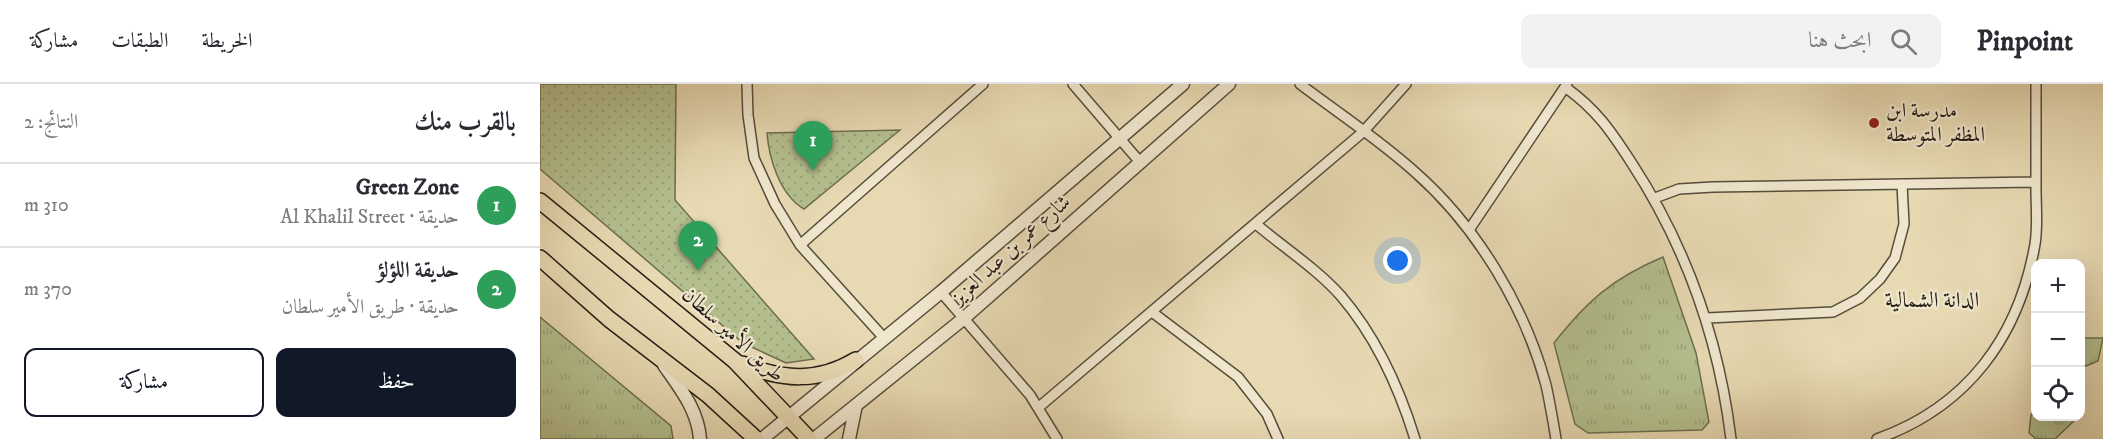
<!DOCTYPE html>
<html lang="ar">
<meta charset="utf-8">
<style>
:root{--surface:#fff;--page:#f2f2f3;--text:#2b2b33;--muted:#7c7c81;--line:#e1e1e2;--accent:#111827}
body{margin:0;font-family:"IM FELL DW Pica",Amiri,serif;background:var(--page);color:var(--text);direction:rtl}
.controls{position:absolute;right:18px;bottom:18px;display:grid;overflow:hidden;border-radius:12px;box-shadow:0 6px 24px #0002}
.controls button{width:54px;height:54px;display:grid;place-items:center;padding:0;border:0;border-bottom:2px solid var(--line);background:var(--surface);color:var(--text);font:30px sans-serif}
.you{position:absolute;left:858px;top:177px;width:21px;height:21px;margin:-15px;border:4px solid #fff;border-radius:50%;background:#1a73e8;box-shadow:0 0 0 9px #1a73e833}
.badge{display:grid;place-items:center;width:39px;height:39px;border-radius:50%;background:var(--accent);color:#fff;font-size:20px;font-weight:700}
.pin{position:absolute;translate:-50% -50px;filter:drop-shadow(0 2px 3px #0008)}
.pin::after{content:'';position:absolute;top:32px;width:21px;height:18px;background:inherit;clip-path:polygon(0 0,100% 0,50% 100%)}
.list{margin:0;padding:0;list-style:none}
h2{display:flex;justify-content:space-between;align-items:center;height:78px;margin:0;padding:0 24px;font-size:26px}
h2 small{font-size:20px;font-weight:400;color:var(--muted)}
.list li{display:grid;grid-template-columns:39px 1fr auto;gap:18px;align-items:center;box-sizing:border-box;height:84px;padding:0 24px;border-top:2px solid var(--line)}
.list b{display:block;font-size:22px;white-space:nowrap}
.list p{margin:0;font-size:20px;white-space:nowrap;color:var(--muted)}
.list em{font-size:20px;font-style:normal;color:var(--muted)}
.actions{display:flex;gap:12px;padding:18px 24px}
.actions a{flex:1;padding:14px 0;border:2px solid var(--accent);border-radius:12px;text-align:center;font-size:21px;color:var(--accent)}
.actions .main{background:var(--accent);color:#fff}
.icon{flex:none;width:33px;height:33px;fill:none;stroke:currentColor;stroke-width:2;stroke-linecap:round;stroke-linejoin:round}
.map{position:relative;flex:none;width:1563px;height:355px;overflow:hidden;direction:ltr}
header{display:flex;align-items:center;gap:36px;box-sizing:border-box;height:84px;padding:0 30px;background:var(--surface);border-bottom:2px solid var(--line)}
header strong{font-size:28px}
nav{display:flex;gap:33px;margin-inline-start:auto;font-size:21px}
.search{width:420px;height:54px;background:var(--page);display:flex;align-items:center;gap:15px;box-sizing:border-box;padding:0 21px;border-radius:12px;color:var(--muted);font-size:22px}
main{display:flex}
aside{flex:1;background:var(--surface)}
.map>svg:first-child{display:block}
.grass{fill:url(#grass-tufts);stroke:#6c6e50;stroke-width:1.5}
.park{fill:url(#park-dots);stroke:#6c6e50;stroke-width:1.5}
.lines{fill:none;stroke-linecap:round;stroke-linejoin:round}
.minor-casing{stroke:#564d3c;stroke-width:12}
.tertiary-casing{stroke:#564d3c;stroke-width:15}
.primary-casing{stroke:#251e14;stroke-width:18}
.minor{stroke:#efe6cd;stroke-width:9}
.tertiary{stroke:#efe6cd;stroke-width:12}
.primary{stroke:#e7d9b2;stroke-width:15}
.poi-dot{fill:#8f2418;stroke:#efe6cd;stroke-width:2}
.labels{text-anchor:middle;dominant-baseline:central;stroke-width:4.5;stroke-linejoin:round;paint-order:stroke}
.poi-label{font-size:21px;fill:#251e14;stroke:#efe6cd;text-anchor:start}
.street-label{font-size:21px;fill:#251e14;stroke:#efe6cd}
.neighbourhood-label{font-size:22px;fill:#251e14;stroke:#efe6cd}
</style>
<header>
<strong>Pinpoint</strong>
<div class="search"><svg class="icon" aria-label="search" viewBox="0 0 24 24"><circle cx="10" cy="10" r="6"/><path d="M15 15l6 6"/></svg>ابحث هنا</div>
<nav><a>الخريطة</a><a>الطبقات</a><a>مشاركة</a></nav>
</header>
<main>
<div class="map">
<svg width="1563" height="355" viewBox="0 0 1563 355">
<defs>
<pattern id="grass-tufts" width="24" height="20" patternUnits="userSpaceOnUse" patternTransform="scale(1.5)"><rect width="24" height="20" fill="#b4bf8d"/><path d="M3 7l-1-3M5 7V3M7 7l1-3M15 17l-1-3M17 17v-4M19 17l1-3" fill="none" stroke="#9ba479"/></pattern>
<pattern id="park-dots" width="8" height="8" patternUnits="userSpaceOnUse" patternTransform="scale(1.5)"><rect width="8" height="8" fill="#b4bf8d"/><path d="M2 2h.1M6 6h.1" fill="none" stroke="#9ba479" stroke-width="1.8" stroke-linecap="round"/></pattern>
</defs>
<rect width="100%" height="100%" fill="#e7d9b2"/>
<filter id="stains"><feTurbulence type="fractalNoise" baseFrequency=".00333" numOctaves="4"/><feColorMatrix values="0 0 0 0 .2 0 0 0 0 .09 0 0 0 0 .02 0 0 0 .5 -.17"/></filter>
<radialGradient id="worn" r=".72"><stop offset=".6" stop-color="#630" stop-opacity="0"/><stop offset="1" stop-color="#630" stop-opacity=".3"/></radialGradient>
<path class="grass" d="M 1123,173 L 1156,269 L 1169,338 L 1162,346 L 1048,349 L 1035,340 L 1014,259 C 1047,217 1073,194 1123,173 Z
M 0,233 L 131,342 L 133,355 L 0,355 Z
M 1541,254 L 1563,254 L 1558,277 L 1546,282 L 1541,276 Z
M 1495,326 L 1496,332 L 1538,333 L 1515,355 L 1496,355 L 1489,349 L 1491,331 Z"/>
<path class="park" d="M 0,0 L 136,0 L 135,116 L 274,275 L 246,279 L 203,259 L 0,85 Z
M 360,46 L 264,125 C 240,111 229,75 227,49 Z"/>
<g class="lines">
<defs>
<path id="minor" d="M 207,0 L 208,31 L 214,74 L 235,120 L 260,161 L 344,254
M 533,0 L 599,77
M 760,0 C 798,29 840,56 876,89 C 937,143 985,223 1006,301 C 1010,319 1013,337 1016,355
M 1025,3 C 1056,25 1071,47 1091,78 C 1146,162 1179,256 1191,355
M 1115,114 L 1139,105 L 1173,103 L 1496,98
M 716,140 C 743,163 777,185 801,212 C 837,254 859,303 875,355
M 929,146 L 1027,0
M 260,161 L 443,0
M 401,208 L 490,311 L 517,355
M 612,228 L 698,293 L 727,330 L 738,355
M 1167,234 L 1293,228 L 1320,214 L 1340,195 L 1355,174 L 1364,140 L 1362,100
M 499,323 L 823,48 L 866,0
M 1337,355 C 1427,323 1479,253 1495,160 C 1498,142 1496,123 1496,105 C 1496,70 1496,35 1496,0"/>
<path id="tertiary" d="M 124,281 C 140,304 158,326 160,355
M 222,355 L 401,208 L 643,0
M 274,355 L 423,235 L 689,0
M 309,355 L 316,321"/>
<path id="primary" d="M 0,117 L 195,277 L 269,355
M 0,174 L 69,235 L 168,311 L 216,355
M 202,280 C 243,296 278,299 316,276"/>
</defs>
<use href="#minor" class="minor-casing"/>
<use href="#tertiary" class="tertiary-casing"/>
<use href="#primary" class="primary-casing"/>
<use href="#minor" class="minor"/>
<use href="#tertiary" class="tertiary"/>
<use href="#primary" class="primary"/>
</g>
<circle class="poi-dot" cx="1334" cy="39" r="6"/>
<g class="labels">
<g class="poi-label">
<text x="1346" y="27">مدرسة ابن<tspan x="1346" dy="24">المظفر المتوسطة</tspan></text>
</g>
<g class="street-label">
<text transform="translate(471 166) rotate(-42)">شارع عمر بن عبد العزيز</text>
<text transform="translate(193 251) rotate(42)">طريق الأمير سلطان</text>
</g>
<g class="neighbourhood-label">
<text x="1392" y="216">الدانة الشمالية</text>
</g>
</g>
<rect width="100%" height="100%" filter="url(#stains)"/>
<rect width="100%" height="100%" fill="url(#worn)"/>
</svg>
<div class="controls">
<button>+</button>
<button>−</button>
<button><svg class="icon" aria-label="locate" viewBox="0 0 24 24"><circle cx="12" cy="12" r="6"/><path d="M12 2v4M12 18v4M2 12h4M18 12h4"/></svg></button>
</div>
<div class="you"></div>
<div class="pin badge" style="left:273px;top:87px;background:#2e9e5b">1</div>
<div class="pin badge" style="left:158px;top:187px;background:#2e9e5b">2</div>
</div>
<aside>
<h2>بالقرب منك<small>النتائج: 2</small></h2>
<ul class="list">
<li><span class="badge" style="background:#2e9e5b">1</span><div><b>Green Zone</b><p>حديقة · Al Khalil Street</p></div><em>310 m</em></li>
<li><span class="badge" style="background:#2e9e5b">2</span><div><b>حديقة اللؤلؤ</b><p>حديقة · طريق الأمير سلطان</p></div><em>370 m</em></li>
</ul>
<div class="actions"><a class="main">حفظ</a><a>مشاركة</a></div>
</aside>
</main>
